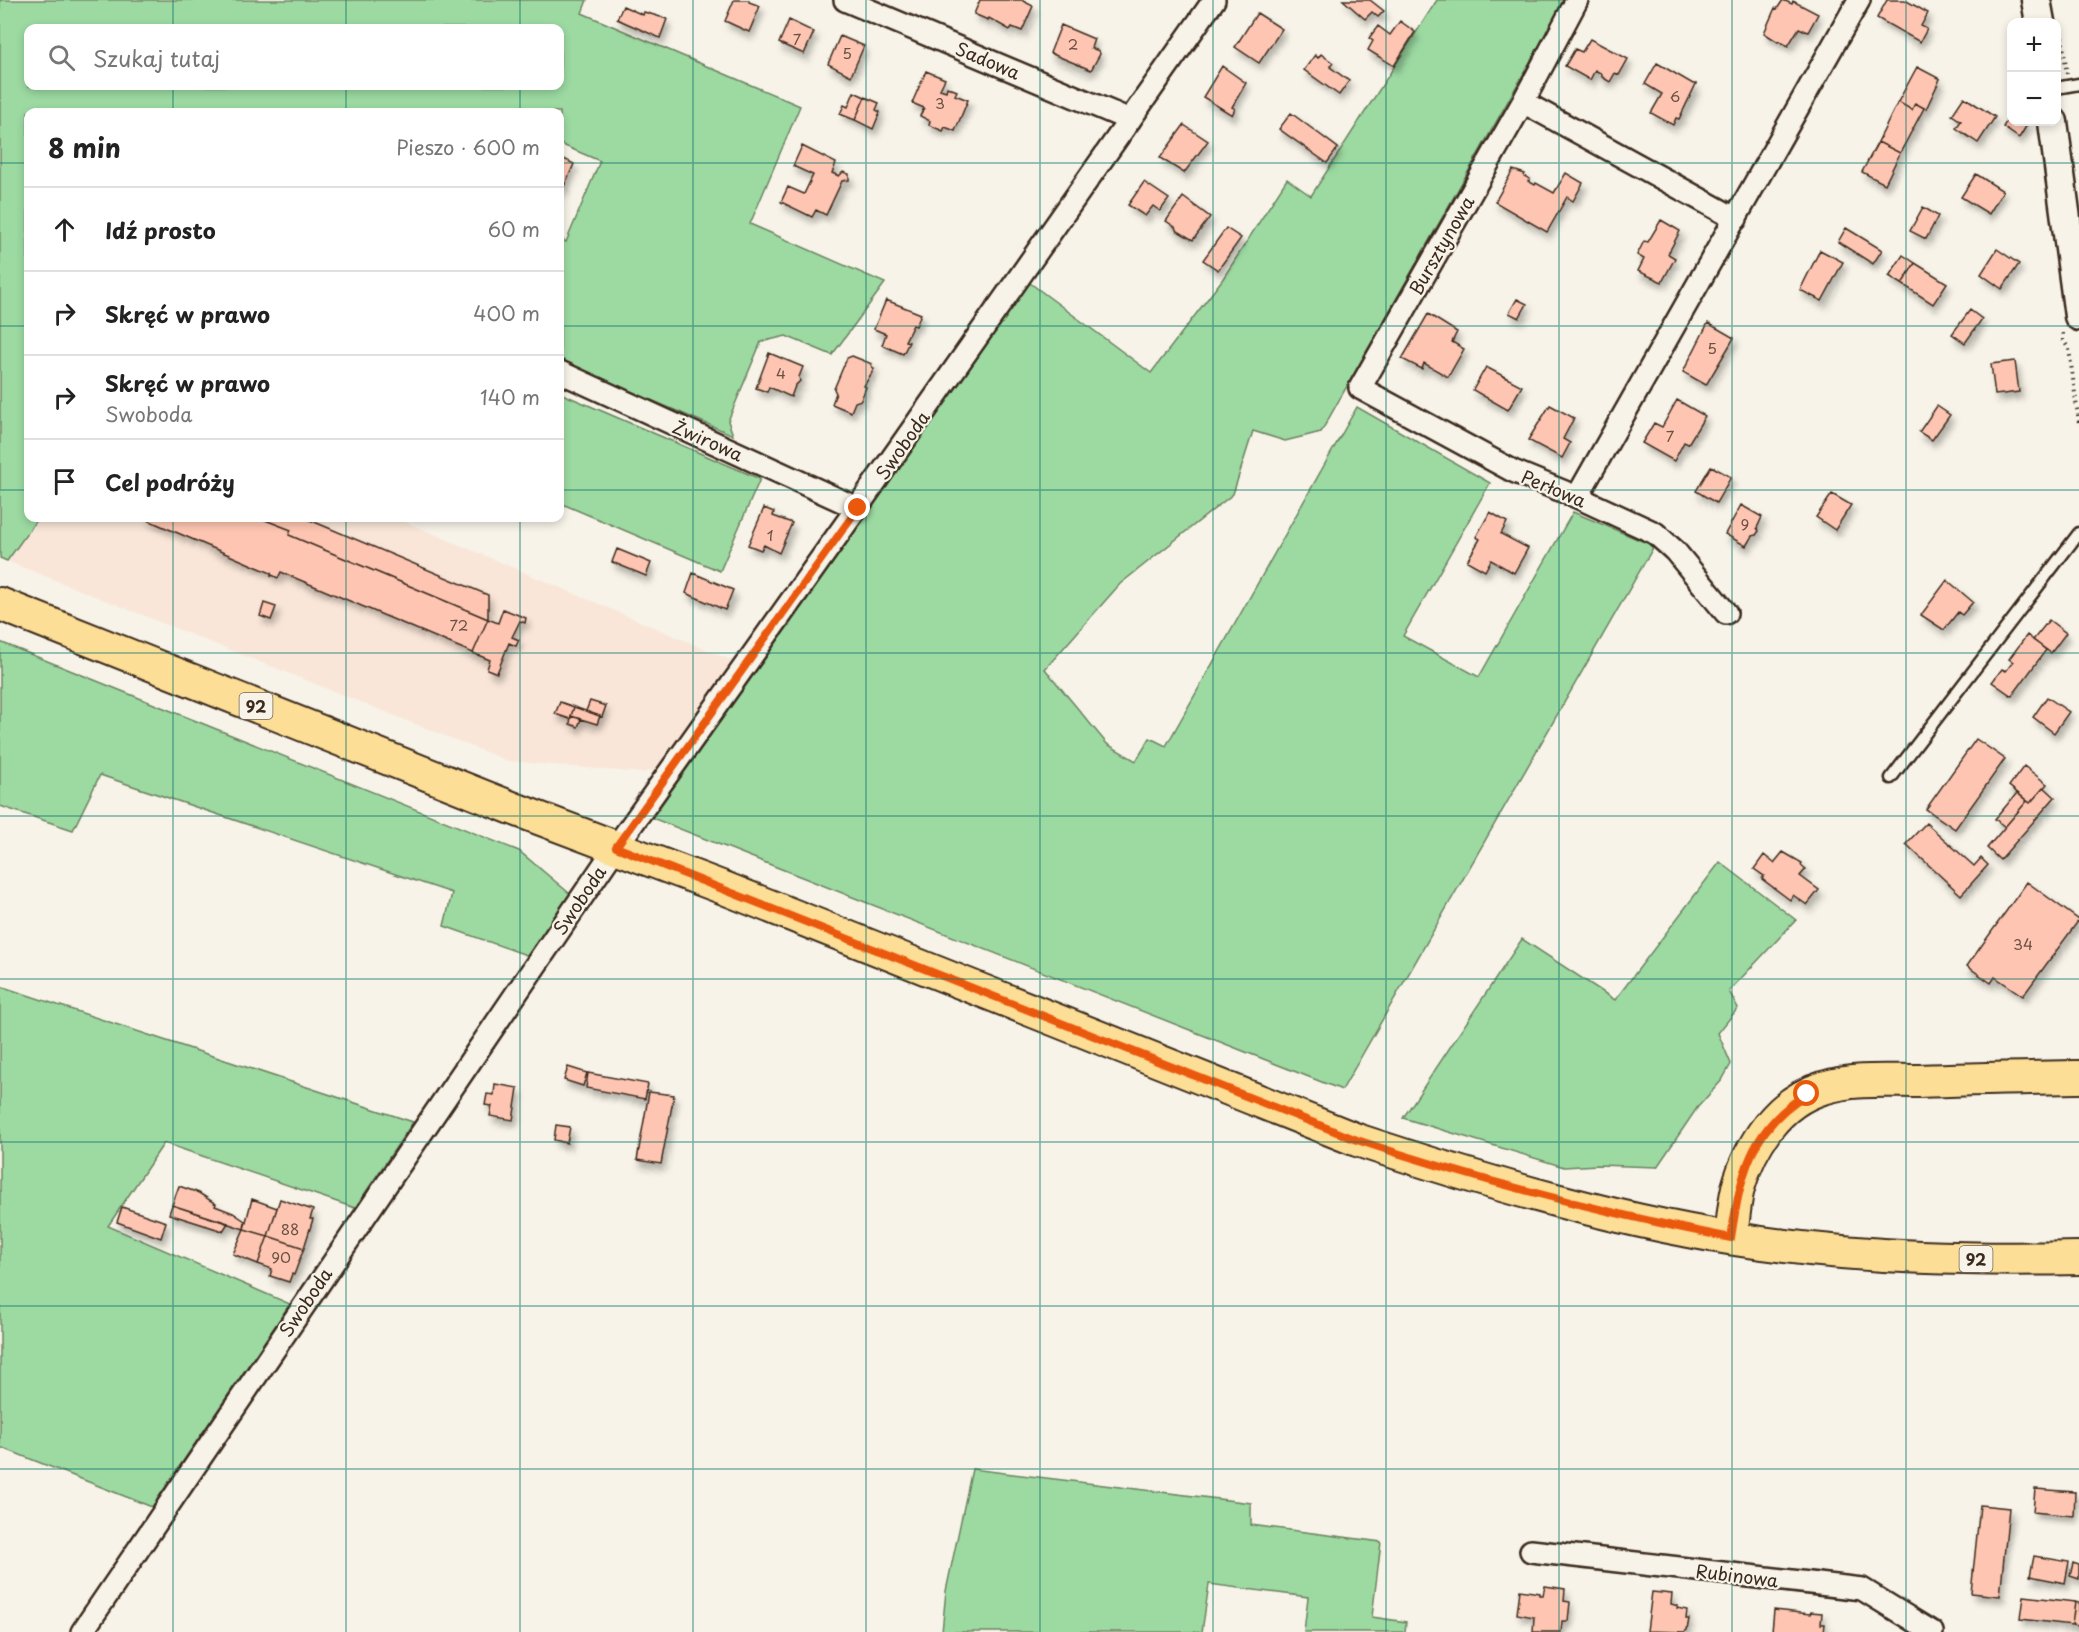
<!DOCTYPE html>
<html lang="pl">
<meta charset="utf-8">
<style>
:root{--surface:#fff;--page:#f6f6f6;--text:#222;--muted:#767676;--line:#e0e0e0}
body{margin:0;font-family:"Playpen Sans",sans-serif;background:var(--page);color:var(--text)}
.controls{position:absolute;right:18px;top:18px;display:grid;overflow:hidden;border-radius:12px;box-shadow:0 3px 9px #0003}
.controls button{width:54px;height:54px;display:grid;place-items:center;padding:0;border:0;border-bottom:2px solid var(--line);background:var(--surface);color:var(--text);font:30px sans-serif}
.stop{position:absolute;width:18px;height:18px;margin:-14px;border:4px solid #ea580c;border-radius:50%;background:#fff}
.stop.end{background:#ea580c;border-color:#fff;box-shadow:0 2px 6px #0008}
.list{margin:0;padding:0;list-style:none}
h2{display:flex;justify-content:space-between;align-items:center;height:78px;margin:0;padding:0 24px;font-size:26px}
h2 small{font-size:20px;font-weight:400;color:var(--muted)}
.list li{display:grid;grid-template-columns:39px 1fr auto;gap:18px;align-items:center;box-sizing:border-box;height:84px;padding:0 24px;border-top:2px solid var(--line)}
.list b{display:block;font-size:22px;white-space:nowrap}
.list p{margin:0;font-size:20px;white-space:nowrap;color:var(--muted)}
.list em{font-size:20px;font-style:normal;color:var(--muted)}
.icon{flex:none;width:33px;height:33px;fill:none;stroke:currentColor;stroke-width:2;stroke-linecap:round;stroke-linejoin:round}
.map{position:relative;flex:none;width:2079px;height:1632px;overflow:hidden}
.search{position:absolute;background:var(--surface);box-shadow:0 3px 9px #0003;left:24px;top:24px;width:540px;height:66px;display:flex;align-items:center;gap:15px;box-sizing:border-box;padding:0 21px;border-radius:12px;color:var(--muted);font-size:22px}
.panel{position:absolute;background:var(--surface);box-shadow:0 3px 9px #0003;left:24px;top:108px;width:540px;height:414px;border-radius:12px}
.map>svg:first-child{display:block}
.built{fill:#f9e6d8}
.green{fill:#9cdaa2;stroke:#6c8260;stroke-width:1.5;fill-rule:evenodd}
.building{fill:#fec6b2;stroke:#3b2a1e;stroke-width:1.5;filter:url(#shadow)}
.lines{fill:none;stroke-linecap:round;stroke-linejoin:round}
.lane-casing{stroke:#3b2a1e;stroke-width:15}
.street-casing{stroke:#3b2a1e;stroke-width:26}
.secondary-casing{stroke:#3b2a1e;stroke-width:33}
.primary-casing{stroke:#3b2a1e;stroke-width:36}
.path{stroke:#3b2a1e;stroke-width:4;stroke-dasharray:1.5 4.5;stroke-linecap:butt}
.lane{stroke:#f7f3e8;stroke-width:10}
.street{stroke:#f7f3e8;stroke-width:21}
.secondary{stroke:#f7f3e8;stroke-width:28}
.primary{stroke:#fdde96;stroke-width:32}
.route{stroke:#ea580c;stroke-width:8}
.grid{fill:none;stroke:#0f766e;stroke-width:1.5;stroke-opacity:0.55}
.labels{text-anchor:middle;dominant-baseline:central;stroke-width:4.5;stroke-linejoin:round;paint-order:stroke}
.number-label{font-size:15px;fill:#6c5143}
.shield{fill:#f7f3e8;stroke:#73665b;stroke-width:1.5}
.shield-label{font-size:16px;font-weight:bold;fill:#3b2a1e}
.street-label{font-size:18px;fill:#3b2a1e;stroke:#f7f3e8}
</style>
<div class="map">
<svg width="2079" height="1632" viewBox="0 0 2079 1632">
<defs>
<filter id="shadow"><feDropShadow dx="3.5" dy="6" stdDeviation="3" flood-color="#0004"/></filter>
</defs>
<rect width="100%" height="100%" fill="#f7f3e8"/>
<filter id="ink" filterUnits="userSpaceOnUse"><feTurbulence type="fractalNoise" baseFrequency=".0167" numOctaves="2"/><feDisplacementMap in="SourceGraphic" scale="12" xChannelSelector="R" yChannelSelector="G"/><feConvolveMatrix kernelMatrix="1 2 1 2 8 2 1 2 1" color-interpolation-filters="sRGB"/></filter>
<g filter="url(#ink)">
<path class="built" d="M 38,518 L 396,518 L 738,663 L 665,767 L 642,773 L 508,761 L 7,561 Z"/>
<path class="green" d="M 0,0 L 587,0 L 582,13 L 800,106 L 750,224 L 885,283 L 832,355 L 786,336 L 761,342 L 728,421 L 733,435 L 560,361 L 560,239 L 566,242 L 600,161 L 560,144 L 560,112 L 28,112 L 28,518 L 38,518 L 7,561 L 0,558 ZM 28,28 L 560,28 L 560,86 L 28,86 Z
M 1437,0 L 1565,0 L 1321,432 L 1285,441 L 1253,431 L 1233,494 L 1120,584 L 1045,669 L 1107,744 L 1136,761 L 1150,738 L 1166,746 L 1357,407 L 1490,483 L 1403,636 L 1479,677 L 1573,512 L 1654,546 L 1342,1090 L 652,818 L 1030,283 L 1151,373 L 1222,280 L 1287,179 L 1311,196 Z
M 560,393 L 760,479 L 720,571 L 560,503 Z
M 0,642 L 519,851 L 575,898 L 532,957 L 444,926 L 452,893 L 100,775 L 73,830 L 0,806 Z
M 1720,862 L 1796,920 L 1729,991 L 1738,1008 L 1718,1033 L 1731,1064 L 1722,1080 L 1697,1108 L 1657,1167 L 1597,1165 L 1564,1167 L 1403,1118 L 1522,939 L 1615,1000 Z
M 0,986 L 413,1122 L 355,1208 L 164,1143 L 108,1226 L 290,1304 L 152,1507 L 0,1447 Z
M 972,1469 L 1251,1503 L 1251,1525 L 1381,1542 L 1372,1617 L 1406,1622 L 1405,1632 L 1304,1632 L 1308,1597 L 1209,1584 L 1202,1632 L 942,1632 L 946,1591 Z"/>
<path class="building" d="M 734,0 L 749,0 L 749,2 L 760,6 L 749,32 L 725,21 Z
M 980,0 L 1023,0 L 1023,1 L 1033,6 L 1022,31 L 1012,27 L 1010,30 L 989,18 L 988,20 L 974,14 Z
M 1343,0 L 1370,0 L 1384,11 L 1378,17 L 1372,12 L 1365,19 Z
M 1783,0 L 1792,4 L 1793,1 L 1818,14 L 1808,32 L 1799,28 L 1788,46 L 1779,41 L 1778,42 L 1764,33 L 1775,8 L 1777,9 Z
M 1887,0 L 1905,0 L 1928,13 L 1921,26 L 1927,29 L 1920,42 L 1877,18 Z
M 623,6 L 643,15 L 644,12 L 667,19 L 660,38 L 617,19 Z
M 1257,13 L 1282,29 L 1259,63 L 1235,47 Z
M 789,20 L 814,32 L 804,54 L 779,43 Z
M 1400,21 L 1415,32 L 1394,66 L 1368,50 L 1373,41 L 1369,38 L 1378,26 L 1390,35 Z
M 1061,25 L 1094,39 L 1091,48 L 1099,51 L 1100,54 L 1091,70 L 1050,53 Z
M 840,36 L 864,46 L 851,76 L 828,64 Z
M 1590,39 L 1628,59 L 1619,75 L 1615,73 L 1610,82 L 1602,77 L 1602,74 L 1595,70 L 1590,80 L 1565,66 L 1575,49 L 1582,52 Z
M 1321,54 L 1333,63 L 1330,67 L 1349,81 L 1339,95 L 1304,70 L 1315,55 L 1318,58 Z
M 1657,63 L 1693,84 L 1696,84 L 1679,119 L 1676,118 L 1673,125 L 1651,113 L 1662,94 L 1645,84 Z
M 1222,66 L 1246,83 L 1232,107 L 1235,109 L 1232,115 L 1203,97 Z
M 1917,67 L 1940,79 L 1926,109 L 1915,103 L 1912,110 L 1898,102 Z
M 926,71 L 945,79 L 940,89 L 946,91 L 947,87 L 957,91 L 955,95 L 968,100 L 955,131 L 945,127 L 943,131 L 929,125 L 930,121 L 920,116 L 924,108 L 912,103 Z
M 854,92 L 865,97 L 855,120 L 840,114 L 844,105 L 848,107 Z
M 865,97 L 879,103 L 876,110 L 880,112 L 873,129 L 855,120 Z
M 1964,97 L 1995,117 L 1978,143 L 1956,128 L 1961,121 L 1952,115 Z
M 1898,102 L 1912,110 L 1915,103 L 1924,108 L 1900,153 L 1878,142 Z
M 1291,113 L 1338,148 L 1327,163 L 1279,129 Z
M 2011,114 L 2012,122 L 2022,122 L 2027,125 L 2019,138 L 2003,127 Z
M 1184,125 L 1208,141 L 1184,173 L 1160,158 Z
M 1878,142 L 1900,153 L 1885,184 L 1862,172 Z
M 802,146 L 836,163 L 832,173 L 839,176 L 843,172 L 849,174 L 849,180 L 842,181 L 826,215 L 816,210 L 812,217 L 781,202 L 788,187 L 804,194 L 813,175 L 793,166 Z
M 560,157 L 574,164 L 562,191 L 560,190 Z
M 1513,170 L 1525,174 L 1524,176 L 1530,179 L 1528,181 L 1535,185 L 1536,183 L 1554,193 L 1566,173 L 1583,183 L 1573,201 L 1567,197 L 1547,232 L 1495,202 Z
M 1976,174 L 2003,191 L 1989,214 L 1961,197 Z
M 1144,182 L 1169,199 L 1160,211 L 1153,206 L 1145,216 L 1128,205 Z
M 1183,197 L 1210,217 L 1193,240 L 1176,230 L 1175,227 L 1166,221 Z
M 1923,207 L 1938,216 L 1926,239 L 1910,231 Z
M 1661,220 L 1680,231 L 1668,254 L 1675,258 L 1662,282 L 1638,271 L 1644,259 L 1637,255 L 1644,241 L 1648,242 Z
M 1226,228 L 1241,238 L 1218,270 L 1203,260 Z
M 1846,228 L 1882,250 L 1873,264 L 1838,242 Z
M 1997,249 L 2019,264 L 2002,289 L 1981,274 Z
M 1820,250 L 1843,262 L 1822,301 L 1800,290 Z
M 1903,255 L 1915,263 L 1902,284 L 1889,276 Z
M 1915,263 L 1947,283 L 1933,304 L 1902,284 Z
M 1517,299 L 1527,304 L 1519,318 L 1509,313 Z
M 886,300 L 921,314 L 916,326 L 913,325 L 905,341 L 909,342 L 903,354 L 882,345 L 886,334 L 874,329 Z
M 1970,310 L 1982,319 L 1965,343 L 1952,334 Z
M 1428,314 L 1457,332 L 1452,342 L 1464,349 L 1448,377 L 1424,363 L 1422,369 L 1402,359 Z
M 1708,323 L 1734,338 L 1706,385 L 1683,372 Z
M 769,353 L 803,367 L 799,377 L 800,381 L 795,386 L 791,397 L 769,387 L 767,392 L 756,388 Z
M 852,356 L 872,364 L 871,365 L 874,369 L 864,386 L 866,387 L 861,400 L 855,402 L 851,412 L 832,404 L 836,393 L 834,389 L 847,358 Z
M 2015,361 L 2019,392 L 1995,395 L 1991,364 Z
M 1486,367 L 1522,386 L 1508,410 L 1473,390 Z
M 1677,400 L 1705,416 L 1688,444 L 1684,442 L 1674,461 L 1642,443 L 1654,423 L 1662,427 Z
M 1550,405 L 1574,418 L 1563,439 L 1570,443 L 1562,458 L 1528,440 Z
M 1937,406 L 1950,415 L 1932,440 L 1919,432 Z
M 1711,466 L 1731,477 L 1716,503 L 1696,491 Z
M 1832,494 L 1851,505 L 1835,530 L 1816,517 Z
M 1741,505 L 1762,517 L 1757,528 L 1759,531 L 1756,535 L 1752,536 L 1746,546 L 1725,534 Z
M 764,508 L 774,512 L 773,516 L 792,523 L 779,553 L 764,545 L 761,550 L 748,545 Z
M 1490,512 L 1507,522 L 1501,534 L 1528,548 L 1514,573 L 1491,560 L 1485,571 L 1467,561 L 1480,539 L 1476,537 Z
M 143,518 L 260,518 L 291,530 L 289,535 L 488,619 L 473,653 L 281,572 L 278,578 L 272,575 L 271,577 L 271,573 Z
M 260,518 L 305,518 L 488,595 L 488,619 L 289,535 L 291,530 Z
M 617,549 L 651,563 L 646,576 L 612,562 Z
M 693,573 L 733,590 L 725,610 L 686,593 Z
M 1947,580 L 1973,602 L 1962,615 L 1958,612 L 1944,630 L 1921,615 Z
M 264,603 L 276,607 L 271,620 L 260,616 Z
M 503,609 L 526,618 L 525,623 L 520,621 L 512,637 L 519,640 L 516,646 L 509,643 L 497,673 L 487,669 L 490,660 L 473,653 L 488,619 L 498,623 Z
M 2049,620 L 2066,633 L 2051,653 L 2033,640 Z
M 2027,635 L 2046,650 L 2012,696 L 1992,682 L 2002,669 L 2006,671 L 2013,662 L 2009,659 Z
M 2047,697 L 2069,712 L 2054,733 L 2033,717 Z
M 590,701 L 606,706 L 602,717 L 586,711 Z
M 560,702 L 574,707 L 570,719 L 555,714 Z
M 574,707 L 600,716 L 597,724 L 571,716 Z
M 571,716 L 581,719 L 578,727 L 570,724 Z
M 1976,739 L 2005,759 L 1955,829 L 1926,809 Z
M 2024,766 L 2047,784 L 2030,803 L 2009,786 Z
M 2044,787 L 2055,797 L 2000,860 L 1987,848 L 2027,801 L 2030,803 Z
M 2017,793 L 2027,801 L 2005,827 L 1995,819 Z
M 1926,823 L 1974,866 L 1981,858 L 1988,865 L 1961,895 L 1906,844 Z
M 1783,852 L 1802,863 L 1801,865 L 1806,869 L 1800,876 L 1819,890 L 1807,905 L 1793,895 L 1790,900 L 1762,879 L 1764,876 L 1754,869 L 1764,855 L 1774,863 Z
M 2027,882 L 2079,920 L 2023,996 L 1995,977 L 1991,983 L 1967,966 Z
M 568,1067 L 587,1073 L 583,1086 L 564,1080 Z
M 588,1073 L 648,1084 L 645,1099 L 586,1088 Z
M 495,1084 L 518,1088 L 513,1120 L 490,1116 L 492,1106 L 485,1105 L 487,1094 L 494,1095 Z
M 649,1092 L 674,1095 L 661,1164 L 637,1160 Z
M 556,1125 L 570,1127 L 567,1143 L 554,1140 Z
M 179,1186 L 199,1193 L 216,1204 L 215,1206 L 233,1213 L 245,1221 L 244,1229 L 172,1205 Z
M 252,1199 L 277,1208 L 268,1236 L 244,1229 Z
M 280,1199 L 313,1210 L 310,1219 L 313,1219 L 304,1248 L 268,1236 Z
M 172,1205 L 228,1223 L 223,1231 L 169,1214 Z
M 122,1207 L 166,1222 L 161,1238 L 117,1222 Z
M 244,1229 L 268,1236 L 258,1264 L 233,1254 Z
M 268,1236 L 304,1248 L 294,1275 L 292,1274 L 289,1282 L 270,1276 L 272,1269 L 258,1264 Z
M 2035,1489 L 2075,1492 L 2074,1516 L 2033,1512 Z
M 1980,1505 L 2009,1508 L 2000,1596 L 1971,1593 Z
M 2034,1556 L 2069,1562 L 2065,1583 L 2030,1576 Z
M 2073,1563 L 2079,1565 L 2079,1579 L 2070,1576 Z
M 1545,1586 L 1565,1589 L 1564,1601 L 1570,1602 L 1568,1621 L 1562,1621 L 1561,1632 L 1533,1632 L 1534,1617 L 1517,1614 L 1520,1590 L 1540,1593 L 1540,1595 L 1543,1595 Z
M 1652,1592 L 1672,1594 L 1671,1604 L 1678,1606 L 1677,1608 L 1687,1610 L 1686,1619 L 1689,1619 L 1687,1630 L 1684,1632 L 1647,1631 Z
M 2024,1596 L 2075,1602 L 2072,1625 L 2021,1619 Z
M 2075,1602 L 2079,1603 L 2079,1626 L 2072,1625 Z
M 1774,1610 L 1810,1614 L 1811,1612 L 1822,1613 L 1821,1624 L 1825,1624 L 1824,1632 L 1772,1632 Z"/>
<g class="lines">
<defs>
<path id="lane" d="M 2056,88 L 2079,84
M 1891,778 L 2079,533"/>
<path id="street" d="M 845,0 L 1130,120
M 1577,0 L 1523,102 L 1360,388 L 1513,471 L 1577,497 L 1655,533 L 1675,551 L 1726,613
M 1523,102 L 1736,219
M 560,372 L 857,508
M 1577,497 L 1859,0
M 1531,1551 L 1862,1589 L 1932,1632
M 82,1632 L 616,847 L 857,508 L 1214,0"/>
<path id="secondary" d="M 2036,0 L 2040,22
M 2053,122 L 2079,316"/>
<path id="primary" d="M 0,604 L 512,808 L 724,888 L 1357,1140 C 1488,1183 1625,1224 1762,1243 C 1867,1258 1973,1260 2079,1258
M 1731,1238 C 1733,1222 1734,1204 1738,1188 C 1750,1145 1778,1101 1823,1088 C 1853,1078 1888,1081 1919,1081 C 1972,1079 2026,1078 2079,1077"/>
</defs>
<use href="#lane" class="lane-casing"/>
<use href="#street" class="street-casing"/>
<use href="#secondary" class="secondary-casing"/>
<use href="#primary" class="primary-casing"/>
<path class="path" d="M 2061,31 L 2067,74
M 2063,333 L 2063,340 L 2069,349 L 2079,423"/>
<use href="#lane" class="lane"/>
<use href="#street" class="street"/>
<use href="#secondary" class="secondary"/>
<use href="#primary" class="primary"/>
</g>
</g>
<g class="lines" filter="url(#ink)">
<path class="route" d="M 858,508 L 616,847 L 1357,1140 C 1480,1181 1604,1213 1731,1238 C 1740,1177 1750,1128 1807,1094"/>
</g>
<path class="grid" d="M 173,0 L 173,28M 346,0 L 346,28M 520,0 L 520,28M 693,0 L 693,1632M 866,0 L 866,1632M 1040,0 L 1040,1632M 1213,0 L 1213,1632M 1386,0 L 1386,1632M 1559,0 L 1559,1632M 1732,0 L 1732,1632M 1906,0 L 1906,1632M 173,86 L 173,112M 346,86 L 346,112M 520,86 L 520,112M 0,163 L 28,163M 560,163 L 2079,163M 0,326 L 28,326M 560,326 L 2079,326M 0,490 L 28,490M 560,490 L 2079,490M 173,518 L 173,1632M 346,518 L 346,1632M 520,518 L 520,1632M 0,653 L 2079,653M 0,816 L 2079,816M 0,979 L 2079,979M 0,1142 L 2079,1142M 0,1306 L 2079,1306M 0,1469 L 2079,1469"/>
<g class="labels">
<g class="number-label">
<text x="797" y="38">7</text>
<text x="1073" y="43">2</text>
<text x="847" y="52">5</text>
<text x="1675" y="95">6</text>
<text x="940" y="102">3</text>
<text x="1712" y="347">5</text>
<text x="781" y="372">4</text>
<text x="1670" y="435">7</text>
<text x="1745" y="523">9</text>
<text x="770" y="534">1</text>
<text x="459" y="624">72</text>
<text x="2023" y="943">34</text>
<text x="290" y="1228">88</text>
<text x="281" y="1256">90</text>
</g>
<g class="shield">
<rect x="239.5" y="693" width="33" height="26" rx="4.5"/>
<rect x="1959.5" y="1246" width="33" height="26" rx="4.5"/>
</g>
<g class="shield-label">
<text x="256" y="706">92</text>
<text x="1976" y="1259">92</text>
</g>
<g class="street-label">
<text transform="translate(988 60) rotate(23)">Sadowa</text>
<text transform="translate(1441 245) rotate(-60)">Bursztynowa</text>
<text transform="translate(708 440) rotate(24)">Żwirowa</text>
<text transform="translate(902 445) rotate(-55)">Swoboda</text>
<text transform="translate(1554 488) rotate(23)">Perłowa</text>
<text transform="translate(579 900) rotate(-56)">Swoboda</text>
<text transform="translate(305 1302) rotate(-56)">Swoboda</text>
<text transform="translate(1737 1575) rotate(7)">Rubinowa</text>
</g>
</g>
</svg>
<div class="controls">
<button>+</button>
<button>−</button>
</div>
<div class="stop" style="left:1807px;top:1094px"></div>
<div class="stop end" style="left:858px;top:508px"></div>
<div class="search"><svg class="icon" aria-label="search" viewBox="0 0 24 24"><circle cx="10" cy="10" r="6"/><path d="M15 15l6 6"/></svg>Szukaj tutaj</div>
<section class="panel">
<h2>8 min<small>Pieszo · 600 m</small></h2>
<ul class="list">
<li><svg class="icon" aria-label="ahead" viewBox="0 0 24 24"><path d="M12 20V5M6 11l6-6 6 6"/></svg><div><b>Idź prosto</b></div><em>60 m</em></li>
<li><svg class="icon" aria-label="right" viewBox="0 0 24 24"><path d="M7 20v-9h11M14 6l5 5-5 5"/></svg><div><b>Skręć w prawo</b></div><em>400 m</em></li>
<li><svg class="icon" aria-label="right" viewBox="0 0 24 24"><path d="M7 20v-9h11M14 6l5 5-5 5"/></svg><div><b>Skręć w prawo</b><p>Swoboda</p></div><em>140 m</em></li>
<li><svg class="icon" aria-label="arrive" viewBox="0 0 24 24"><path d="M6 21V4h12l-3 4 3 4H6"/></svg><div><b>Cel podróży</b></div></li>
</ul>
</section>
</div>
